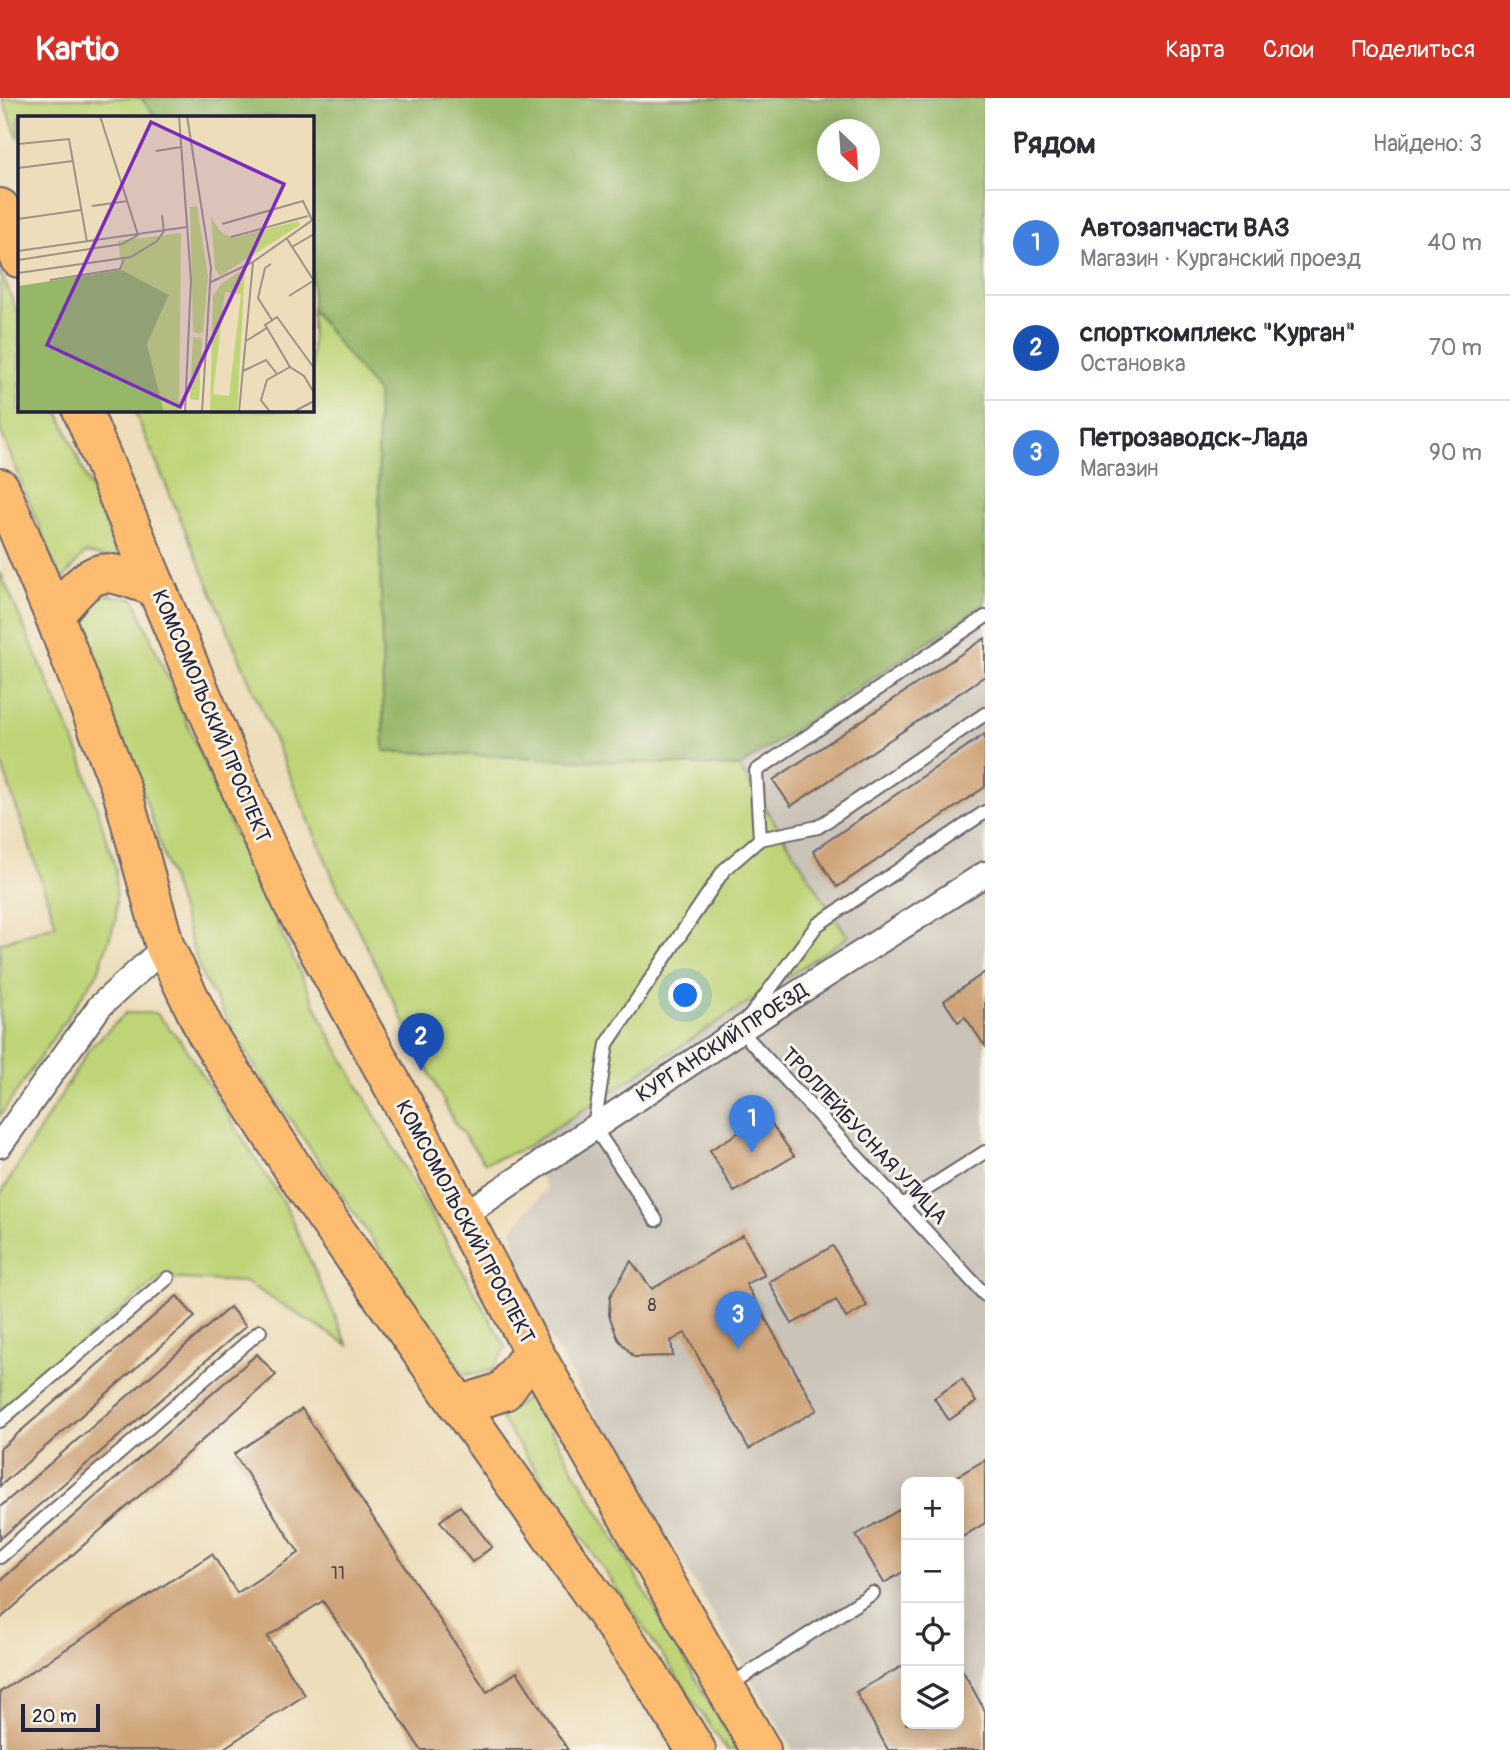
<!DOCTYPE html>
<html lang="ru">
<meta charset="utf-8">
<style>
:root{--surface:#fff;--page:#f7f7f7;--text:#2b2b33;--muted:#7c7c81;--line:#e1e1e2;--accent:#d93025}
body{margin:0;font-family:Pangolin,sans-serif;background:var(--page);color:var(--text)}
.controls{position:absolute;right:21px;bottom:21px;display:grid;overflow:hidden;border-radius:14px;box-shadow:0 4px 18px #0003}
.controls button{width:63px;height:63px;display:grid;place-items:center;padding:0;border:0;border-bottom:2px solid var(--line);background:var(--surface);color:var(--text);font:35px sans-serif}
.compass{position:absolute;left:817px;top:21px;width:63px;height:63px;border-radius:50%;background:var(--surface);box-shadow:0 4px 18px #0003;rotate:155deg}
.scale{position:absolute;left:21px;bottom:18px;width:79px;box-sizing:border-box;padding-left:7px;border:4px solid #22223b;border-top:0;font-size:19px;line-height:24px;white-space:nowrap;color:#22223b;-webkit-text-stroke:5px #f7f3e8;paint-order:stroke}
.you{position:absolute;left:686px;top:898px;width:24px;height:24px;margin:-18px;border:5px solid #fff;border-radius:50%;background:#1a73e8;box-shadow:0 0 0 10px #1a73e833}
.badge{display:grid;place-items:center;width:46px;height:46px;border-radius:50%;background:var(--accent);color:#fff;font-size:23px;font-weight:700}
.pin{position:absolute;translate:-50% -58px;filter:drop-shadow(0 2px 4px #0008)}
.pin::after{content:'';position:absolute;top:37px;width:24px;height:21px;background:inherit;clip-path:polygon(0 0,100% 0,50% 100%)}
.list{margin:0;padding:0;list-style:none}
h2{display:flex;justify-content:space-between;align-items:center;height:91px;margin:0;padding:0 28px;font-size:30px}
h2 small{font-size:23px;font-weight:400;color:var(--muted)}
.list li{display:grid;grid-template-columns:46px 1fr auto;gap:21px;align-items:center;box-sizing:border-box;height:105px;padding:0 28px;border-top:2px solid var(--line)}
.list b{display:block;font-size:26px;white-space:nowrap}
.list p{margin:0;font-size:23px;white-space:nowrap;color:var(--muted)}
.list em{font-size:23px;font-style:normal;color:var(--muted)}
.icon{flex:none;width:38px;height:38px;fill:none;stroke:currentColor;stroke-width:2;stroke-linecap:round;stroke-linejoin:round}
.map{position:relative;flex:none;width:985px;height:1652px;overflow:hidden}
header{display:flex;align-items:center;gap:42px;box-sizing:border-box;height:98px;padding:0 35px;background:var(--accent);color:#fff}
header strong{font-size:33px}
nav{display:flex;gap:38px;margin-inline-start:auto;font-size:24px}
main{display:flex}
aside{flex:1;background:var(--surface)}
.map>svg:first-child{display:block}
.industrial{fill:#cac3b8;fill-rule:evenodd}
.green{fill:#bed477;stroke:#707b59;stroke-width:2}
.forest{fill:#96b668;stroke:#5c6c52;stroke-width:2;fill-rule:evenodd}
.building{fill:#cfa479}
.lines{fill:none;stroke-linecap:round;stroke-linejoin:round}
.service-casing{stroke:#696367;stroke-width:16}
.minor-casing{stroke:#696367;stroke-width:28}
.primary-casing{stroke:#696367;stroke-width:42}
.service{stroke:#fff;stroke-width:12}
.minor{stroke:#fff;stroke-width:24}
.primary{stroke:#febc70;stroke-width:38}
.labels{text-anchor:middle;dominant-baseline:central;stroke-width:6;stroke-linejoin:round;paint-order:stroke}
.number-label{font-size:18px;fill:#4d424a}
.street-label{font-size:21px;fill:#22223b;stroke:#f7f3e8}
.inset-road{fill:none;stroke:#9c9287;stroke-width:2}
.view{fill:#7b2cbf;fill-opacity:0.15;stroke:#7b2cbf;stroke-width:3.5}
.inset-edge{fill:none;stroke:#22223b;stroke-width:3.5}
</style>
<header>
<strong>Kartio</strong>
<nav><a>Карта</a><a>Слои</a><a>Поделиться</a></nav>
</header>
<main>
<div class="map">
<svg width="985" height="1652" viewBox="0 0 985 1652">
<rect width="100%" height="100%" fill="#f7f3e8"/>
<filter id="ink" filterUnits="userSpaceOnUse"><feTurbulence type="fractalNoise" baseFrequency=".0143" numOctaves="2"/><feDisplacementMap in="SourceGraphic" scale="14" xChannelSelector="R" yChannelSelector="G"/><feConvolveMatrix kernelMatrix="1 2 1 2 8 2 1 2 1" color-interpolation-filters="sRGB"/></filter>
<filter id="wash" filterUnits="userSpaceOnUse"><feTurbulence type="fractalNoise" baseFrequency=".00686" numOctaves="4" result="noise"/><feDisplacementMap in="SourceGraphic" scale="28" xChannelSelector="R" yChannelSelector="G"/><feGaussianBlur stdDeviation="1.57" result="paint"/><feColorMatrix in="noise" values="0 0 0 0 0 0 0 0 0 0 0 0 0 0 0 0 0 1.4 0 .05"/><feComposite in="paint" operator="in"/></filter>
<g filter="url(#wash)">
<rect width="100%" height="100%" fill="#edddba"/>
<path class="industrial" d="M 985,506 L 985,1652 L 793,1652 L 522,1192 L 513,1130 L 547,1090 L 523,1051 L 848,839 L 739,669 ZM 906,1384 L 959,1384 L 959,1626 L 906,1626 Z"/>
<path class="green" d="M 2,0 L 141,0 L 156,19 L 19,19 L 19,41 Z
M 0,172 L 19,218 L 19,312 L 58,312 L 120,462 L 85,455 L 61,483 L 0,331 Z
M 312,212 L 377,294 L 384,653 L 739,669 L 848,839 L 523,1051 L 485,1065 L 454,1024 L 338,791 L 134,312 L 312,312 Z
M 0,474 L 81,659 L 116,772 L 116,821 L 98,874 L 0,1018 L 0,845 L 56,826 L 0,661 Z
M 98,496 L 134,501 L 233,733 L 328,934 L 506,1250 L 491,1273 L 464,1277 L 257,972 L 202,878 L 144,696 L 75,525 Z
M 126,915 L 156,915 L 180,942 L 285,1107 L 348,1247 L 245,1184 L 160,1180 L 0,1312 L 0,1097 L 90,950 Z
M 530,1296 L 737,1652 L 727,1652 L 497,1315 L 516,1309 Z"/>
<path class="forest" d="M 141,0 L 985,0 L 985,506 L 739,669 L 384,653 L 377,294 L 312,212 L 312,19 L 156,19 ZM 828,32 L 870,32 L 870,74 L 828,74 Z"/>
<g id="blocks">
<path class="building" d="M 985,540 L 985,578 L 791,708 L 773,682 Z
M 985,636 L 985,689 L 837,789 L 813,753 Z
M 985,874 L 985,948 L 965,919 L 958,924 L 944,903 Z
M 766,1018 L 794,1058 L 734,1094 L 710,1052 Z
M 743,1137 L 765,1177 L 746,1186 L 817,1312 L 749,1351 L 685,1235 L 671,1243 L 673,1258 L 634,1259 L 618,1241 L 609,1217 L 610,1198 L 631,1163 L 652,1191 Z
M 833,1148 L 867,1208 L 846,1220 L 836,1202 L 792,1226 L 769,1184 Z
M 177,1198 L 195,1219 L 0,1388 L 0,1351 Z
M 230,1209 L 246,1228 L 0,1441 L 0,1409 Z
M 257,1256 L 276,1277 L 0,1521 L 0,1483 Z
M 962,1281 L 976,1304 L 949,1322 L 934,1300 Z
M 302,1311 L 487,1594 L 517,1574 L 568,1652 L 421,1652 L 323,1503 L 267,1539 L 305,1597 L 221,1652 L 0,1652 L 0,1594 L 212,1456 L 237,1495 L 299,1455 L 234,1356 Z
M 985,1362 L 985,1425 L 959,1441 L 959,1384 L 947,1384 Z
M 460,1408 L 492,1449 L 472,1464 L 440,1423 Z
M 906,1408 L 906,1472 L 884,1485 L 856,1437 Z
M 906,1566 L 906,1626 L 959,1626 L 959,1566 L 985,1613 L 985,1652 L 888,1652 L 856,1594 Z"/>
</g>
</g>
<g filter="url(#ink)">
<use href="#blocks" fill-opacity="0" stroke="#696367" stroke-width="2"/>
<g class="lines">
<defs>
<path id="service" d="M 985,714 L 817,827 L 740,932 L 985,1197
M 760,741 L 756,673 L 985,519
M 902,1107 L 985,1054
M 656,1122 L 594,1029 L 607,946 L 724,772 L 760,741 L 818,729 L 985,616
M 0,1323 L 168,1180
M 0,1459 L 260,1233
M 730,1587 L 873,1495"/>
<path id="minor" d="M 0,1047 L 100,908 L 165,849
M 462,1118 L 740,932 L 985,776"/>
<path id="primary" d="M 0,110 L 19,160
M 82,312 L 248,708 L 293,806 L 413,1024 L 533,1253 L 761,1652
M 0,390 L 54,517 L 122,693 L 165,849 L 206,934 L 307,1092 L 644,1569 L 696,1652
M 54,517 C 96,469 95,467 155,489
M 459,1308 L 504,1293 L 533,1253"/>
</defs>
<use href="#service" class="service-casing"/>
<use href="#minor" class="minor-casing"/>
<use href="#primary" class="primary-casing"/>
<use href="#service" class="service"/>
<use href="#minor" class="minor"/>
<use href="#primary" class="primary"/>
</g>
</g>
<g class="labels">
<g class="number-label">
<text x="652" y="1207">8</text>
<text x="338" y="1475">11</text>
</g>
<g class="street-label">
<text transform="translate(211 618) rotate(67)">КОМСОМОЛЬСКИЙ ПРОСПЕКТ</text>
<text transform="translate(722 945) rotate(-33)">КУРГАНСКИЙ ПРОЕЗД</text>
<text transform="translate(864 1038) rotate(47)">ТРОЛЛЕЙБУСНАЯ УЛИЦА</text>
<text transform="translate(465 1124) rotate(62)">КОМСОМОЛЬСКИЙ ПРОСПЕКТ</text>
</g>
</g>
<g transform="translate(18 18)">
<rect width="296" height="296" fill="#edddba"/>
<path d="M 179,90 L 190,160 L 185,216 L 180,218 L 175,215 L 172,91 ZM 193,101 L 203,116 L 215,122 L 281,105 L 282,109 L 202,160 L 197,153 ZM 163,117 L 161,296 L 146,296 L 129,228 L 151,179 L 104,154 L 100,125 ZM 227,153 L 219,296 L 192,296 L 195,180 L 204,167 ZM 207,176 L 223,178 L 211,280 L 195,278 ZM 175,221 L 184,222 L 181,284 L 172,283 Z" fill="#bed477" fill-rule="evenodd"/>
<path d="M 104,154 L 151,179 L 129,228 L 146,296 L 0,296 L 0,170 Z" fill="#96b668"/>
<path class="inset-road" d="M 161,0 L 173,164 L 167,296M 169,0 L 193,152 L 184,296M 0,28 L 51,23 L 69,126M 138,35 L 163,31M 0,52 L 55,45M 74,90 L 110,85M 0,103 L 63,94M 204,108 L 285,85 L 294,104M 213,121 L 290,100M 269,123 L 296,165M 274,131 L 296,118M 0,135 L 169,111M 0,144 L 104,128 L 120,119 L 82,0M 253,148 L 247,152 L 240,182 L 254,204M 0,157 L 113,141 L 139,125 L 146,115 L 144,99M 32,164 L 102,153 L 106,143M 193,166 L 235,146 L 296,103M 271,180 L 295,165M 249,212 L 247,209 L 259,201 L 296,252M 228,225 L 249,212 L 272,251 L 249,264 L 243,284 L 252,296M 272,251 L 286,260 L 296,277M 225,255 L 248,244 L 259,258M 221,296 L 235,146M 275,296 L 296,285"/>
<path class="view" d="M 133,6 L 266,68 L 162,291 L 29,229 Z"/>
<rect width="296" height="296" class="inset-edge"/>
</g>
</svg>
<div class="controls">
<button>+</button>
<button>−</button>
<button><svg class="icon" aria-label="locate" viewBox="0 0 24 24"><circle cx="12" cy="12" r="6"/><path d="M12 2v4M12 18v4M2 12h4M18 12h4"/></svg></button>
<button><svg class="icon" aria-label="layers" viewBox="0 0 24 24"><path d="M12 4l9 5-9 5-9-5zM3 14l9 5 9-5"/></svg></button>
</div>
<svg class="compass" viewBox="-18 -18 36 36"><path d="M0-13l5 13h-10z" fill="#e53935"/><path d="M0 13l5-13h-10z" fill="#7c7c81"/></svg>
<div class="scale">20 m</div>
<div class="you"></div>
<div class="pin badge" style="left:752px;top:1055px;background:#3f7fe0">1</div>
<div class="pin badge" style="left:421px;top:973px;background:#1a4fb4">2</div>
<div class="pin badge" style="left:738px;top:1251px;background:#3f7fe0">3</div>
</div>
<aside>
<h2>Рядом<small>Найдено: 3</small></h2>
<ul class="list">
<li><span class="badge" style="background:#3f7fe0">1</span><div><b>Автозапчасти ВАЗ</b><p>Магазин · Курганский проезд</p></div><em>40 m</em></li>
<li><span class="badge" style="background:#1a4fb4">2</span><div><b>спорткомплекс &quot;Курган&quot;</b><p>Остановка</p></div><em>70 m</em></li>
<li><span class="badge" style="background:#3f7fe0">3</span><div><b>Петрозаводск-Лада</b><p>Магазин</p></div><em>90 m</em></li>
</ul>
</aside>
</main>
